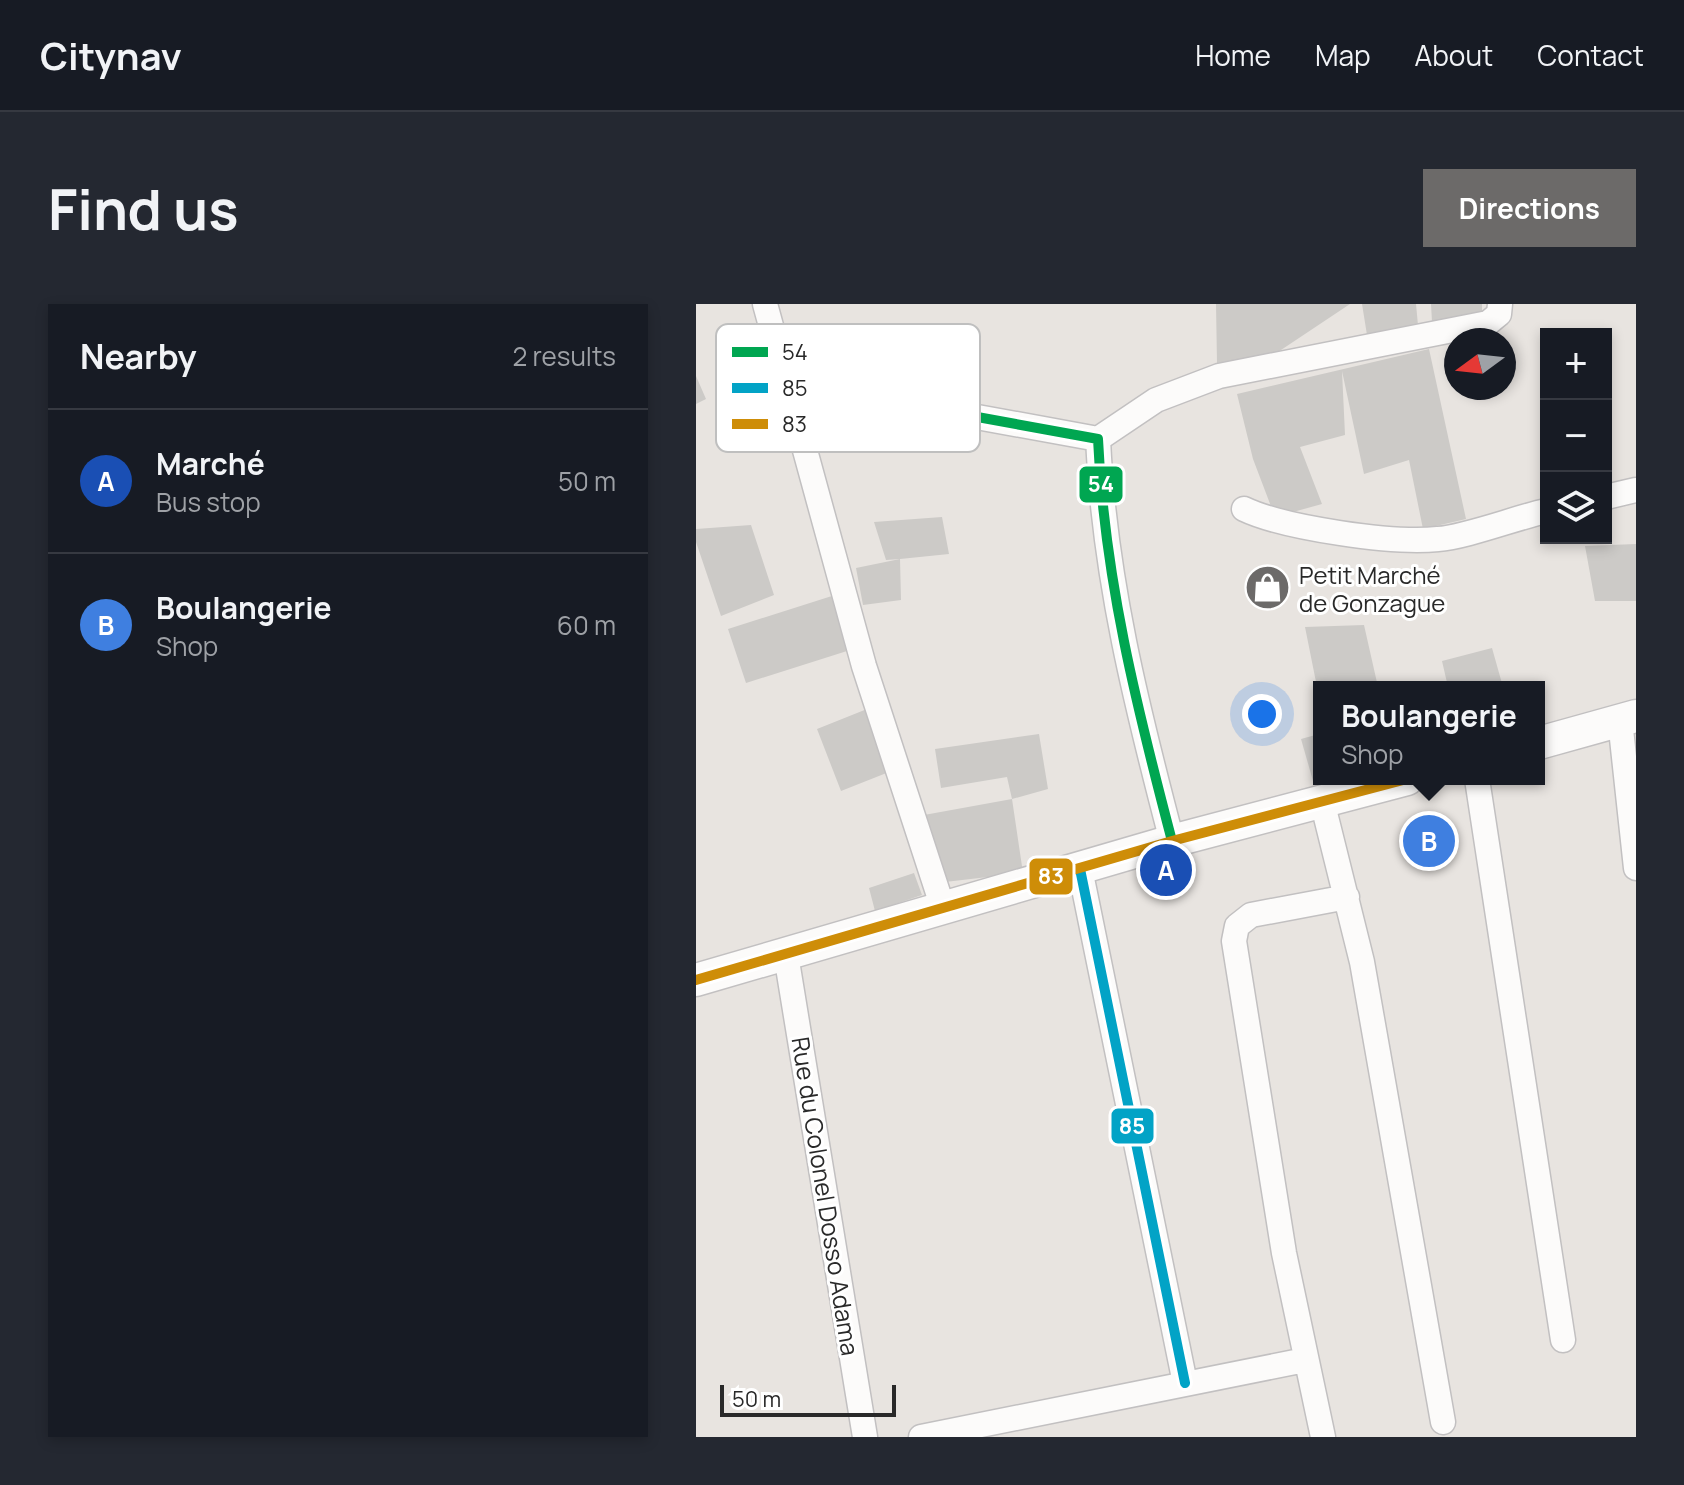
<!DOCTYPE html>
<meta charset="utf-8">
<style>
:root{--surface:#171b24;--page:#242831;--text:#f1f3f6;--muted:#9ea1a6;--line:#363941;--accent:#6c6a69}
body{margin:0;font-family:Manrope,sans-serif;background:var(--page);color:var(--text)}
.controls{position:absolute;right:24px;top:24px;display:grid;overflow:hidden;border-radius:0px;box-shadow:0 4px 12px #0003}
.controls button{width:72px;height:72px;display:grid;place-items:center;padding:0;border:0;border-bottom:2px solid var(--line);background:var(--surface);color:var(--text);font:40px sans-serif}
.compass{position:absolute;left:748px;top:24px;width:72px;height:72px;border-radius:50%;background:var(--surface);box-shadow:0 4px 12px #0003;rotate:255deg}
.scale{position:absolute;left:24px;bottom:20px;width:176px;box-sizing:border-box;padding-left:8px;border:4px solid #292929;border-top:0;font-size:22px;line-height:28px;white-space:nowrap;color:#292929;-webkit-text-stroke:6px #fff;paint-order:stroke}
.you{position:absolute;left:566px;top:410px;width:28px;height:28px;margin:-20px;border:6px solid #fff;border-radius:50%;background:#1a73e8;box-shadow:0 0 0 12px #1a73e833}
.badge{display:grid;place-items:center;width:52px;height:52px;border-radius:50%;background:var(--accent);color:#fff;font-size:26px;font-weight:700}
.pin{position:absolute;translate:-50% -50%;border:4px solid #fff;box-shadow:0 2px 8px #0006}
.popup{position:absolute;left:617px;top:377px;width:232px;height:104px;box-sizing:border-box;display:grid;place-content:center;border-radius:0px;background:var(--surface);filter:drop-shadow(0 2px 6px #0005);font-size:26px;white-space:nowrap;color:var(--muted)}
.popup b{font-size:30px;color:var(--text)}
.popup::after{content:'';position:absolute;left:50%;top:100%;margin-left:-16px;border:16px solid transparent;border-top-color:var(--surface)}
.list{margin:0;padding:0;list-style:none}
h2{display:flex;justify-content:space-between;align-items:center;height:104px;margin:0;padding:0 32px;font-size:34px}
h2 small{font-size:26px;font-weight:400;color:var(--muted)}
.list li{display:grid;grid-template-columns:52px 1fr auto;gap:24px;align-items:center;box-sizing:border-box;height:144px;padding:0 32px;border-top:2px solid var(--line)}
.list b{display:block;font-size:30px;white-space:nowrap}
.list p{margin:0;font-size:26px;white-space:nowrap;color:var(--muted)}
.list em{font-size:26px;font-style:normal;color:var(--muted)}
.icon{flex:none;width:44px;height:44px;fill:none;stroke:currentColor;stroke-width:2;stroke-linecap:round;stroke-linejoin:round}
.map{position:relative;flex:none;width:940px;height:1133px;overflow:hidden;border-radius:0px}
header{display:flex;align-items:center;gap:48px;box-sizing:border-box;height:112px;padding:0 40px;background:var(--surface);border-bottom:2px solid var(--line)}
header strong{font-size:38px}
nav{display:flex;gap:44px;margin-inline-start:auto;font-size:28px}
.intro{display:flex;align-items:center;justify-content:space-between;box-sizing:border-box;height:192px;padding:0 48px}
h1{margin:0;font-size:56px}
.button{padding:20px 36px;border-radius:0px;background:var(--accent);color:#fff;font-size:28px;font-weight:700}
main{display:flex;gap:48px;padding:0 48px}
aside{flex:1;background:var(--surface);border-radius:0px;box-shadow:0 4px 12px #0003}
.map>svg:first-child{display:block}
.building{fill:#cccac7}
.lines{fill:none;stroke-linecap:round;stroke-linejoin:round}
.minor-casing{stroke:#c2c0c1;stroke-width:27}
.tertiary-casing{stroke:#c2c0c1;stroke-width:35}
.minor{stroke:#fcfbfa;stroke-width:24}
.tertiary{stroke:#fcfbfa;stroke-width:32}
.bus-1-casing{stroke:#fff;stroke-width:16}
.bus-2-casing{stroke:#fff;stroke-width:16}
.bus-3-casing{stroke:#fff;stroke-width:16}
.bus-1{stroke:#00a651;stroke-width:10}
.bus-2{stroke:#02a3c6;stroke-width:10}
.bus-3{stroke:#ce8d08;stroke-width:10}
.labels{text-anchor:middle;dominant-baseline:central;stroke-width:6;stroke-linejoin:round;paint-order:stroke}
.poi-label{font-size:24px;fill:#292929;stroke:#fff;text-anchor:start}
.street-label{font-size:24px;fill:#292929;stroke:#fff}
.key{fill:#fff;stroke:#bfbfbf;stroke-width:2}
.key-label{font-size:22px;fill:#292929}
.line-badge{stroke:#fff;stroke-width:3}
.badge-label{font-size:22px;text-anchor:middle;font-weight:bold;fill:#fff}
</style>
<header>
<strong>Citynav</strong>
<nav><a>Home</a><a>Map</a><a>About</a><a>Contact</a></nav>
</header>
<div class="intro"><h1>Find us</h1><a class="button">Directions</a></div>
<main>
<aside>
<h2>Nearby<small>2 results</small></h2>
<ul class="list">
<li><span class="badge" style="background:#1a4fb4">A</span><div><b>Marché</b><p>Bus stop</p></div><em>50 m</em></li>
<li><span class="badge" style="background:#3f7fe0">B</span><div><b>Boulangerie</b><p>Shop</p></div><em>60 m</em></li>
</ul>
</aside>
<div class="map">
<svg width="940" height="1133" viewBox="0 0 940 1133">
<rect width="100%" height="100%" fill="#e8e4e0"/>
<path class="building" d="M 520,0 L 654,0 L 582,48 L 521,59 Z
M 666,0 L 720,0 L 723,32 L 671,31 Z
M 735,0 L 786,0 L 786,10 L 736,18 Z
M 733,45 L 770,215 L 727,225 L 713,156 L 668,170 L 646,67 L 649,131 L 604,143 L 626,200 L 579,213 L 557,155 L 541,90 Z
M 0,72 L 10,95 L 0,100 Z
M 246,213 L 253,250 L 204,255 L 205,296 L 167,301 L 160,264 L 204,255 L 190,256 L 178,218 Z
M 55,221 L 78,291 L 25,312 L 0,238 L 0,225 Z
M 940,240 L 940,297 L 899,297 L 889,242 Z
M 139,291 L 151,347 L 50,379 L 32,325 Z
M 668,321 L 682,383 L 621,383 L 609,323 Z
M 796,344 L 807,383 L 752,383 L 746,357 Z
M 171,405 L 193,468 L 145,487 L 121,425 Z
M 343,430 L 352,485 L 316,495 L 311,473 L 245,484 L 239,445 Z
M 623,430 L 623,476 L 617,477 L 605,435 Z
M 316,495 L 327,569 L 249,578 L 228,511 Z
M 218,569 L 226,591 L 179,607 L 173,584 Z"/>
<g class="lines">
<defs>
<path id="minor" d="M 69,0 L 168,362 L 247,604
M 89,78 L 402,135 C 408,273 441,404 476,537
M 402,135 L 460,96 L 523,72 L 792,19 L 803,10 L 804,0
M 910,193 L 940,186
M 548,205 C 588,224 698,240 742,235 C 770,233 819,214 850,207
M 924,416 L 940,564
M 781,475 L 867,1036
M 626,497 L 666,658 L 747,1118
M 384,565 L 489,1079
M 90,651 L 169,1133
M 225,1133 L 609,1056
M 627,1133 L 588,949 L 538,637 L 541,622 L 555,611 L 651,593"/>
<path id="tertiary" d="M 843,439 L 940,412
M 0,676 L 476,537 L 711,475"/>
</defs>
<use href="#minor" class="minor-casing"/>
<use href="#tertiary" class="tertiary-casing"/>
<use href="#minor" class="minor"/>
<use href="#tertiary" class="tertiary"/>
<defs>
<path id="bus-1" d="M 89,78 L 402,135 C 408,273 441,404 476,537"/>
<path id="bus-2" d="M 384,565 L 489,1079"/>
<path id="bus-3" d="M 0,676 L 476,537 L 711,475"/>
</defs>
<use href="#bus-1" class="bus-1-casing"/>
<use href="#bus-2" class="bus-2-casing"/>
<use href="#bus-3" class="bus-3-casing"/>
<use href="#bus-1" class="bus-1"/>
<use href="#bus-2" class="bus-2"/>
<use href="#bus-3" class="bus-3"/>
</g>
<defs>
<symbol id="shop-disc" viewBox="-11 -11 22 22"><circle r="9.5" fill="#6c6a69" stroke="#fff"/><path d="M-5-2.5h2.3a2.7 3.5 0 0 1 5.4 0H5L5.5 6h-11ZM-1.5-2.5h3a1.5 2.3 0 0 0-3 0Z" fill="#fff"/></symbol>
</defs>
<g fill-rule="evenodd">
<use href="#shop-disc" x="546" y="258" width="51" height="51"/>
</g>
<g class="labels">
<g class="poi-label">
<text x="603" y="270">Petit Marché<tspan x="603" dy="28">de Gonzague</tspan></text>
</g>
<g class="street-label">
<text transform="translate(130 892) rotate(81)">Rue du Colonel Dosso Adama</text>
</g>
</g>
<rect x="20" y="20" width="264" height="128" rx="12" class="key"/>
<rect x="36" y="43" width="36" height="10" fill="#00a651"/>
<rect x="36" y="79" width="36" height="10" fill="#02a3c6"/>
<rect x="36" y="115" width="36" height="10" fill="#ce8d08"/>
<g class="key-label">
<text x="86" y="56">54</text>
<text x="86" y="92">85</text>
<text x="86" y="128">83</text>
</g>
<g class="line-badge">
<rect x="382" y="161" width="46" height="39" rx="8" fill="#00a651"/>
<rect x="332" y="553" width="46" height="39" rx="8" fill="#ce8d08"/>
<rect x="414" y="803" width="45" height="38" rx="8" fill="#02a3c6"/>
</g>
<g class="badge-label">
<text x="405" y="188">54</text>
<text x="355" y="580">83</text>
<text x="436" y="830">85</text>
</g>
</svg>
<div class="controls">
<button>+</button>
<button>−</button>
<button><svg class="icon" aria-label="layers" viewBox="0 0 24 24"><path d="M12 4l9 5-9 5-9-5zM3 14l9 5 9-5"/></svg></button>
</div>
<svg class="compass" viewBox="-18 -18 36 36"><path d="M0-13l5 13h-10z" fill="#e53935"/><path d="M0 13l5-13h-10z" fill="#9ea1a6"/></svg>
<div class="scale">50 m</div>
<div class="you"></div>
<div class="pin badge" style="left:470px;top:566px;background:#1a4fb4">A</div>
<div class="pin badge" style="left:733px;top:537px;background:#3f7fe0">B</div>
<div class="popup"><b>Boulangerie</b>Shop</div>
</div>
</main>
